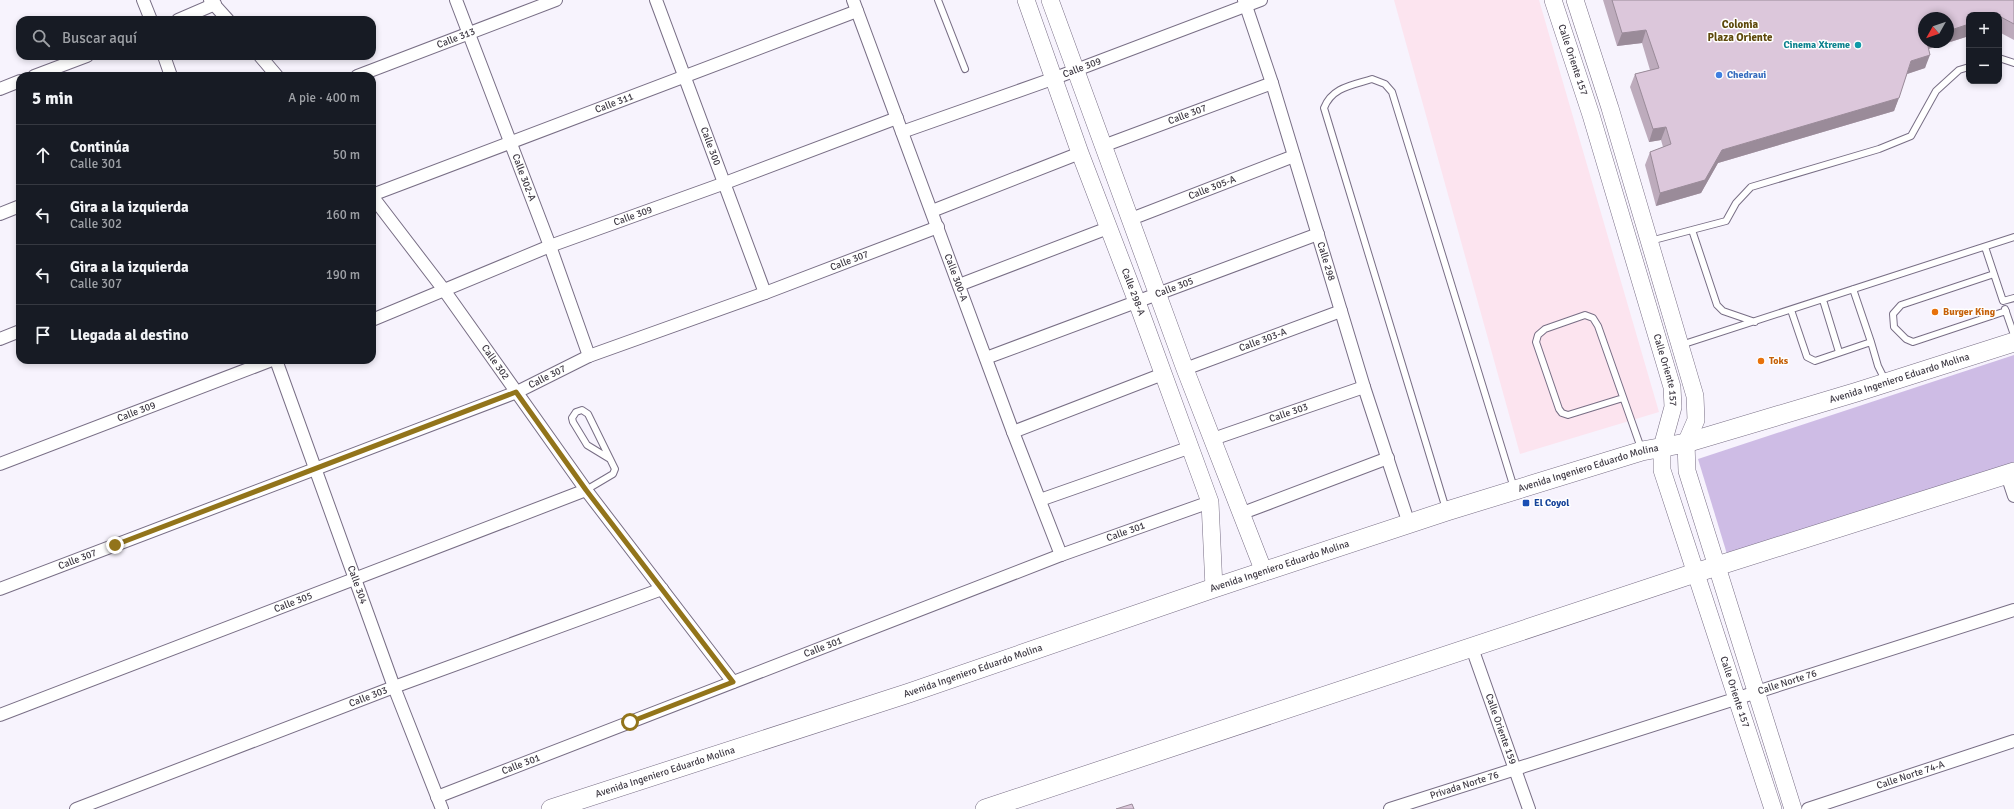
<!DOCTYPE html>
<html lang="es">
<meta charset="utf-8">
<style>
:root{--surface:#171b24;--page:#242831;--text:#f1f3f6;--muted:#9ea1a6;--line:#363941}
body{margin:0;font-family:Signika,sans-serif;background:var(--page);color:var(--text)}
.controls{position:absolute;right:12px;top:12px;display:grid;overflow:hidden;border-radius:8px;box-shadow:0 2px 6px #0003}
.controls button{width:36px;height:36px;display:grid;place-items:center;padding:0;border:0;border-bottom:1px solid var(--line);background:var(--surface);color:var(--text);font:20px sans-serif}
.compass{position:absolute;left:1918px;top:12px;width:36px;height:36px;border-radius:50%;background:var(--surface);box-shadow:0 2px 6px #0003;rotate:230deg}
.stop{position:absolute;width:12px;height:12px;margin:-9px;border:3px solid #92741a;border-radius:50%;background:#fff}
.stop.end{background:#92741a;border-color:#fff;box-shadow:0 1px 4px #0008}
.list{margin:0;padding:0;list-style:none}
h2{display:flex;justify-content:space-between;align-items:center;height:52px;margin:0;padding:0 16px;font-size:17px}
h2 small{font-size:13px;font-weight:400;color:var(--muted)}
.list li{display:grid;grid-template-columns:26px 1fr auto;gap:12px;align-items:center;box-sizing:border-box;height:60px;padding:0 16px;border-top:1px solid var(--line)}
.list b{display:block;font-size:15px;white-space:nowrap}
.list p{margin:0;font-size:13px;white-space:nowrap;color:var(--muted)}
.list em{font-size:13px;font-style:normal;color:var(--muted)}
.icon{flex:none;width:22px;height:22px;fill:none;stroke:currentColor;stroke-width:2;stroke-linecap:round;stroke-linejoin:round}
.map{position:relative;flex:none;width:2014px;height:809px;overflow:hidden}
.search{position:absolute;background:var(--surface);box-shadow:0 2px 6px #0003;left:16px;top:16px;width:360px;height:44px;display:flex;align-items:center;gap:10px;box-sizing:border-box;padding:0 14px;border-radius:12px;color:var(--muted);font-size:15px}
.panel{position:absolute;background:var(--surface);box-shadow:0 2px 6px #0003;left:16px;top:72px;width:360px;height:292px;border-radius:12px}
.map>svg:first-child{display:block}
.commercial{fill:#fce4ef}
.green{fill:#cebce5}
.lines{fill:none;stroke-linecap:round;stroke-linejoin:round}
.lane-casing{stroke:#786e85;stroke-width:8}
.street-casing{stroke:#786e85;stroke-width:14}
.secondary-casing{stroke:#786e85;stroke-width:18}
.primary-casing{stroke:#786e85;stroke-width:20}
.lane{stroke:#fff;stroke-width:6}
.street{stroke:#fff;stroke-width:12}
.secondary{stroke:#fff;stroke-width:17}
.primary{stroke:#fff;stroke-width:19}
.wall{fill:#bdabbc}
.shaded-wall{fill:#9a8b99}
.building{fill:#dcc7db;stroke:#9a8b99}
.route{stroke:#92741a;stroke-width:5}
.culture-dot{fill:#0f9aa8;stroke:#fff;stroke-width:1.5}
.shop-dot{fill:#3f7fe0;stroke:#fff;stroke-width:1.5}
.food-dot{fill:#e8710a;stroke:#fff;stroke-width:1.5}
.transit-dot{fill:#1a4fb4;stroke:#fff;stroke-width:1.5}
.labels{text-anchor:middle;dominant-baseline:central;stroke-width:3;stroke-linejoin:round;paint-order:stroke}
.street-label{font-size:10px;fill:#3f3a44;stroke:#fff}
.culture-label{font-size:10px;font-weight:bold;fill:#0d838f;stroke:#fff;text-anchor:end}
.shop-label{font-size:10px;font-weight:bold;fill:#366cbe;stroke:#fff;text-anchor:start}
.food-label{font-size:10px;font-weight:bold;fill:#c56008;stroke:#fff;text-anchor:start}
.transit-label{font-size:10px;font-weight:bold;fill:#164399;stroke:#fff;text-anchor:start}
.neighbourhood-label{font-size:11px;font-weight:bold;fill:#5e490b;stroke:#fff}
</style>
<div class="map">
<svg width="2014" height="809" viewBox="0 0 2014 809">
<rect width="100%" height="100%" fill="#f7f3fd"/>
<path class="commercial" d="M 1394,0 L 1539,0 L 1659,412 L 1520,454 Z"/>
<path class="green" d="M 2014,355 L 2014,464 L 1727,554 L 1698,459 Z"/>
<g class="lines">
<defs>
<path id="lane" d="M 938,0 L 965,69
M 1999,58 L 2014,63
M 1692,230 L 1717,305 L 1723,311 L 1755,322
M 1650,241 L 1726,221 L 1736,203 L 1751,187 L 1879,149 L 1911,136 L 1936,91 L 1959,70 L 1969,67
M 1985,247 L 2003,301 L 2014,298
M 1994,274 L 1901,305 L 1893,314 L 1894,327 L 1906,339 L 1913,342 L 2006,311
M 1823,300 L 1839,352
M 2005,309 L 2014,335
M 1791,310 L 1807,357 L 1815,361 L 1871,342 L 1853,289
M 1871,342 L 1878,366 L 1885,380
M 1681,345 L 2014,237
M 1623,398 L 1568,415 L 1562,413 L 1559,409 L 1536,342 L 1538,335 L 1545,329 L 1585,315 L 1593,318 L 1598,326 L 1641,448
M 586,490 L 613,474 L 615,469 L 588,414 L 582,410 L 576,412 L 572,418 L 573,422 L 587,445 L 610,459
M 1446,509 L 1324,108 C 1332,87 1353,85 1372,79 L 1385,84 L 1392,92 L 1514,488"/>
<g id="street">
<path d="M 143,0 L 151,20"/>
<path d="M 210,0 L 228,20"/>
<path id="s1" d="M 456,0 L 550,246 L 589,356"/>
<path id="s2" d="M 656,0 L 765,293"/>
<path id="s3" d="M 853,0 L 1013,432 L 1061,555"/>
<path id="s4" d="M 1244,0 L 1272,83 L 1364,387 L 1409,524"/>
<path d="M 178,20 L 215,4"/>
<path d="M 164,56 L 171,76"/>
<path d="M 260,56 L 277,76"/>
<path d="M 34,76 L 87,56"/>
<path id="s5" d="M 357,76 L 556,0"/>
<path d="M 0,89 L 20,81"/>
<path id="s6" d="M 902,132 L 1055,78 L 1261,0"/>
<path id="s7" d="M 1103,146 L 1272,83"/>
<path id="s8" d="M 372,195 L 857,11"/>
<path id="s9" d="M 372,196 L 444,290 L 586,490 L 733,682"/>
<path d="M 932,211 L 1080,153"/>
<path d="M 0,214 L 20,206"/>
<path id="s10" d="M 1131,219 L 1294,156"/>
<path d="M 959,285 L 1108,228"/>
<path id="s11" d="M 372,320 L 550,246 L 725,183 L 897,118"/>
<path d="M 0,339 L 20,331"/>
<path id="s12" d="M 986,358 L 1318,234"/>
<path id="s13" d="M 276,360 L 394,687 L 442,809"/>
<path id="s14" d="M 1185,369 L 1341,311"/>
<path d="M 1013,432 L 1163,374"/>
<path id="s15" d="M 1213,439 L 1364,387"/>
<path id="s16" d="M 0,464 L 272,360"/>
<path d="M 2007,475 L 2014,496"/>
<path d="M 1040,500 L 1191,447"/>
<path d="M 1240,514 L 1388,458"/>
<path id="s17" d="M 0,589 L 517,392 L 589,356 L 765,293 L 938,227"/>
<path id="s18" d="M 1472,648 L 1529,809"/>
<path id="s19" d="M 0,715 L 586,490"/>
<path id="s20" d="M 437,797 L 1061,555 L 1210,502"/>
<path id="s21" d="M 76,809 L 394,687 L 662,589"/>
<path id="s22" d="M 1390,809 L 2014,610"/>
<path id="s23" d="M 1808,809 L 2014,741"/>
</g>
<g id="secondary">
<path id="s24" d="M 1026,0 L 1080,153 L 1137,302 L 1210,502 L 1214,588"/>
<path d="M 1050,0 L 1185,369 L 1264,572"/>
<path id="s25" d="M 1553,0 L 1591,115 L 1672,387 L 1673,407 L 1662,447 L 1662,470 L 1773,809"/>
<path d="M 1575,0 L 1610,108 L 1695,396 L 1696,420 L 1686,443 L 1687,471 L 1793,809"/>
</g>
<g id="primary">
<path id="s26" d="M 551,809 L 909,693 L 1214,588 L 1447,511 L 1642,451 L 1686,443 L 1857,392 L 2014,342"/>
<path d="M 985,809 L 1695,573 L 2014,472"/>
</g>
</defs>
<use href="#lane" class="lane-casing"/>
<use href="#street" class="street-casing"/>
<use href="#secondary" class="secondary-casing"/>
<use href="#primary" class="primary-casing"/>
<use href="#lane" class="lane"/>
<use href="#street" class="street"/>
<use href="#secondary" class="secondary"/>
<use href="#primary" class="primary"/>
</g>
<path class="wall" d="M 1603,0 L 2014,0 L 2014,40 L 1999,32 L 1999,15 L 1969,15 L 1969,36 L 1929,49 L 1925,68 L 1907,74 L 1894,111 L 1718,163 L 1701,193 L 1656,206 L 1645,165 L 1650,152 L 1663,147 L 1661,140 L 1649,142 L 1630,87 L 1635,74 L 1650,70 L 1642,43 L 1617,46 Z"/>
<path class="shaded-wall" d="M 1969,24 L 1969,36 L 1921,51 L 1924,42 L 1948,42 L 1948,31 Z
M 1646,30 L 1642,43 L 1617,46 L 1622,33 Z
M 1930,55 L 1925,68 L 1907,74 L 1911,61 Z
M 1899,98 L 1894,111 L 1718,163 L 1701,193 L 1656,206 L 1660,193 L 1722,150 Z
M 1666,127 L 1661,140 L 1649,142 L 1653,129 Z"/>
<path class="building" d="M 1612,0 L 2014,0 L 2014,24 L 1999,16 L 1999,15 L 1969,15 L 1969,24 L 1948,31 L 1948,18 L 1924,18 L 1924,42 L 1927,42 L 1930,55 L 1911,61 L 1899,98 L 1722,150 L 1705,180 L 1660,193 L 1650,152 L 1671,144 L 1666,127 L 1653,129 L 1635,74 L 1659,68 L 1646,30 L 1622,33 Z
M 1132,804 L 1134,809 L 1116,809 Z"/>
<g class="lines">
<path class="route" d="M 115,545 L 516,392 L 586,490 L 733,682 L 630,722"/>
</g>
<circle class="culture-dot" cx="1858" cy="45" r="4"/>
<circle class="shop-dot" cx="1719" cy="75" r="4"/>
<g class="food-dot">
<circle cx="1935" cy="312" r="4"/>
<circle cx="1761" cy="361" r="4"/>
</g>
<rect class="transit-dot" x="1522" y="499" width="8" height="8" rx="2"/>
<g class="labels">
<g class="street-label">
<text stroke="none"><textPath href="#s5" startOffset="106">Calle 313</textPath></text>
<text stroke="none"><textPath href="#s25" startOffset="63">Calle Oriente 157</textPath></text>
<text stroke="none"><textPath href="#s6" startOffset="191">Calle 309</textPath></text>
<text stroke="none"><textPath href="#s8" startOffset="259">Calle 311</textPath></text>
<text stroke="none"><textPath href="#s7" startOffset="90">Calle 307</textPath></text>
<text stroke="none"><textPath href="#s2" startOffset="156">Calle 300</textPath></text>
<text stroke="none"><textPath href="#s1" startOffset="190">Calle 302-A</textPath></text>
<text stroke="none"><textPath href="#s10" startOffset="87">Calle 305-A</textPath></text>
<text stroke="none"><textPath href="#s11" startOffset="281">Calle 309</textPath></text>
<text stroke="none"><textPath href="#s17" startOffset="911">Calle 307</textPath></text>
<text stroke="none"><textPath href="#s4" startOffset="274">Calle 298</textPath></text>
<text stroke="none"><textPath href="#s3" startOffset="296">Calle 300-A</textPath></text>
<text stroke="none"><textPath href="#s12" startOffset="201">Calle 305</textPath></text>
<text stroke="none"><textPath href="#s24" startOffset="311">Calle 298-A</textPath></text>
<text stroke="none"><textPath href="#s14" startOffset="83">Calle 303-A</textPath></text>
<text stroke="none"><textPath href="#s9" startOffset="207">Calle 302</textPath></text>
<text stroke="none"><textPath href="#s25" startOffset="387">Calle Oriente 157</textPath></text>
<text stroke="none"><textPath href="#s17" startOffset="587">Calle 307</textPath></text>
<text stroke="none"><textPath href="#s26" startOffset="1416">Avenida Ingeniero Eduardo Molina</textPath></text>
<text stroke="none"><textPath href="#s16" startOffset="146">Calle 309</textPath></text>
<text stroke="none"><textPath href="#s15" startOffset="80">Calle 303</textPath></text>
<text stroke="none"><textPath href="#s26" startOffset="1092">Avenida Ingeniero Eduardo Molina</textPath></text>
<text stroke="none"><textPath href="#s20" startOffset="738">Calle 301</textPath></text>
<text stroke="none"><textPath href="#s17" startOffset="83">Calle 307</textPath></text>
<text stroke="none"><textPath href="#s26" startOffset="768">Avenida Ingeniero Eduardo Molina</textPath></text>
<text stroke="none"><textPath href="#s13" startOffset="239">Calle 304</textPath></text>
<text stroke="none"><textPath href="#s19" startOffset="314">Calle 305</textPath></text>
<text stroke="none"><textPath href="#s20" startOffset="414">Calle 301</textPath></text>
<text stroke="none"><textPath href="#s26" startOffset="444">Avenida Ingeniero Eduardo Molina</textPath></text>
<text stroke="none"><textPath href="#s22" startOffset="417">Calle Norte 76</textPath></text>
<text stroke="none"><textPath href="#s25" startOffset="723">Calle Oriente 157</textPath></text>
<text stroke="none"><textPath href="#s21" startOffset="313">Calle 303</textPath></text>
<text stroke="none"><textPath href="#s18" startOffset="86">Calle Oriente 159</textPath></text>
<text stroke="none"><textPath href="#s20" startOffset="90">Calle 301</textPath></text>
<text stroke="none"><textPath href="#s26" startOffset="120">Avenida Ingeniero Eduardo Molina</textPath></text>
<text stroke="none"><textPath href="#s23" startOffset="108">Calle Norte 74-A</textPath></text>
<text stroke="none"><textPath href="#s22" startOffset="78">Privada Norte 76</textPath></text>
</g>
<g class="culture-label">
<text x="1850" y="45">Cinema Xtreme</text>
</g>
<g class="shop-label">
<text x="1727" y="75">Chedraui</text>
</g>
<g class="food-label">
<text x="1943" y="312">Burger King</text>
<text x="1769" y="361">Toks</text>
</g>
<g class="transit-label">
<text x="1534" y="503">El Coyol</text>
</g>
<g class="neighbourhood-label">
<text x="1740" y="24">Colonia<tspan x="1740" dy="13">Plaza Oriente</tspan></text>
</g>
</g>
</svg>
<div class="controls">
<button>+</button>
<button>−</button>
</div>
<svg class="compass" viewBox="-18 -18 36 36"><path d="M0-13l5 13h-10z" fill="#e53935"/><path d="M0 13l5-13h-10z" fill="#9ea1a6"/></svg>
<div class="stop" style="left:630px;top:722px"></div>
<div class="stop end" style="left:115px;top:545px"></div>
<div class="search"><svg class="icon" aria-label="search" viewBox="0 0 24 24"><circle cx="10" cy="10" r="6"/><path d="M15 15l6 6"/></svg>Buscar aquí</div>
<section class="panel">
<h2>5 min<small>A pie · 400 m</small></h2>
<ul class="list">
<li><svg class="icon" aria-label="ahead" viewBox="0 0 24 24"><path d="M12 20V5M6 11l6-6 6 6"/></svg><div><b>Continúa</b><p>Calle 301</p></div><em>50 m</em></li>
<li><svg class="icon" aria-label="left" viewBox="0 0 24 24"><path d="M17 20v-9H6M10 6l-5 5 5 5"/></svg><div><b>Gira a la izquierda</b><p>Calle 302</p></div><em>160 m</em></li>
<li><svg class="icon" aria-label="left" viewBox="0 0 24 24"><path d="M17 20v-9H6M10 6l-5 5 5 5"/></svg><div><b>Gira a la izquierda</b><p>Calle 307</p></div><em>190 m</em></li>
<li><svg class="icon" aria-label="arrive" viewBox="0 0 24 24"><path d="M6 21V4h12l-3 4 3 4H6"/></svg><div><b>Llegada al destino</b></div></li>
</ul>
</section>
</div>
